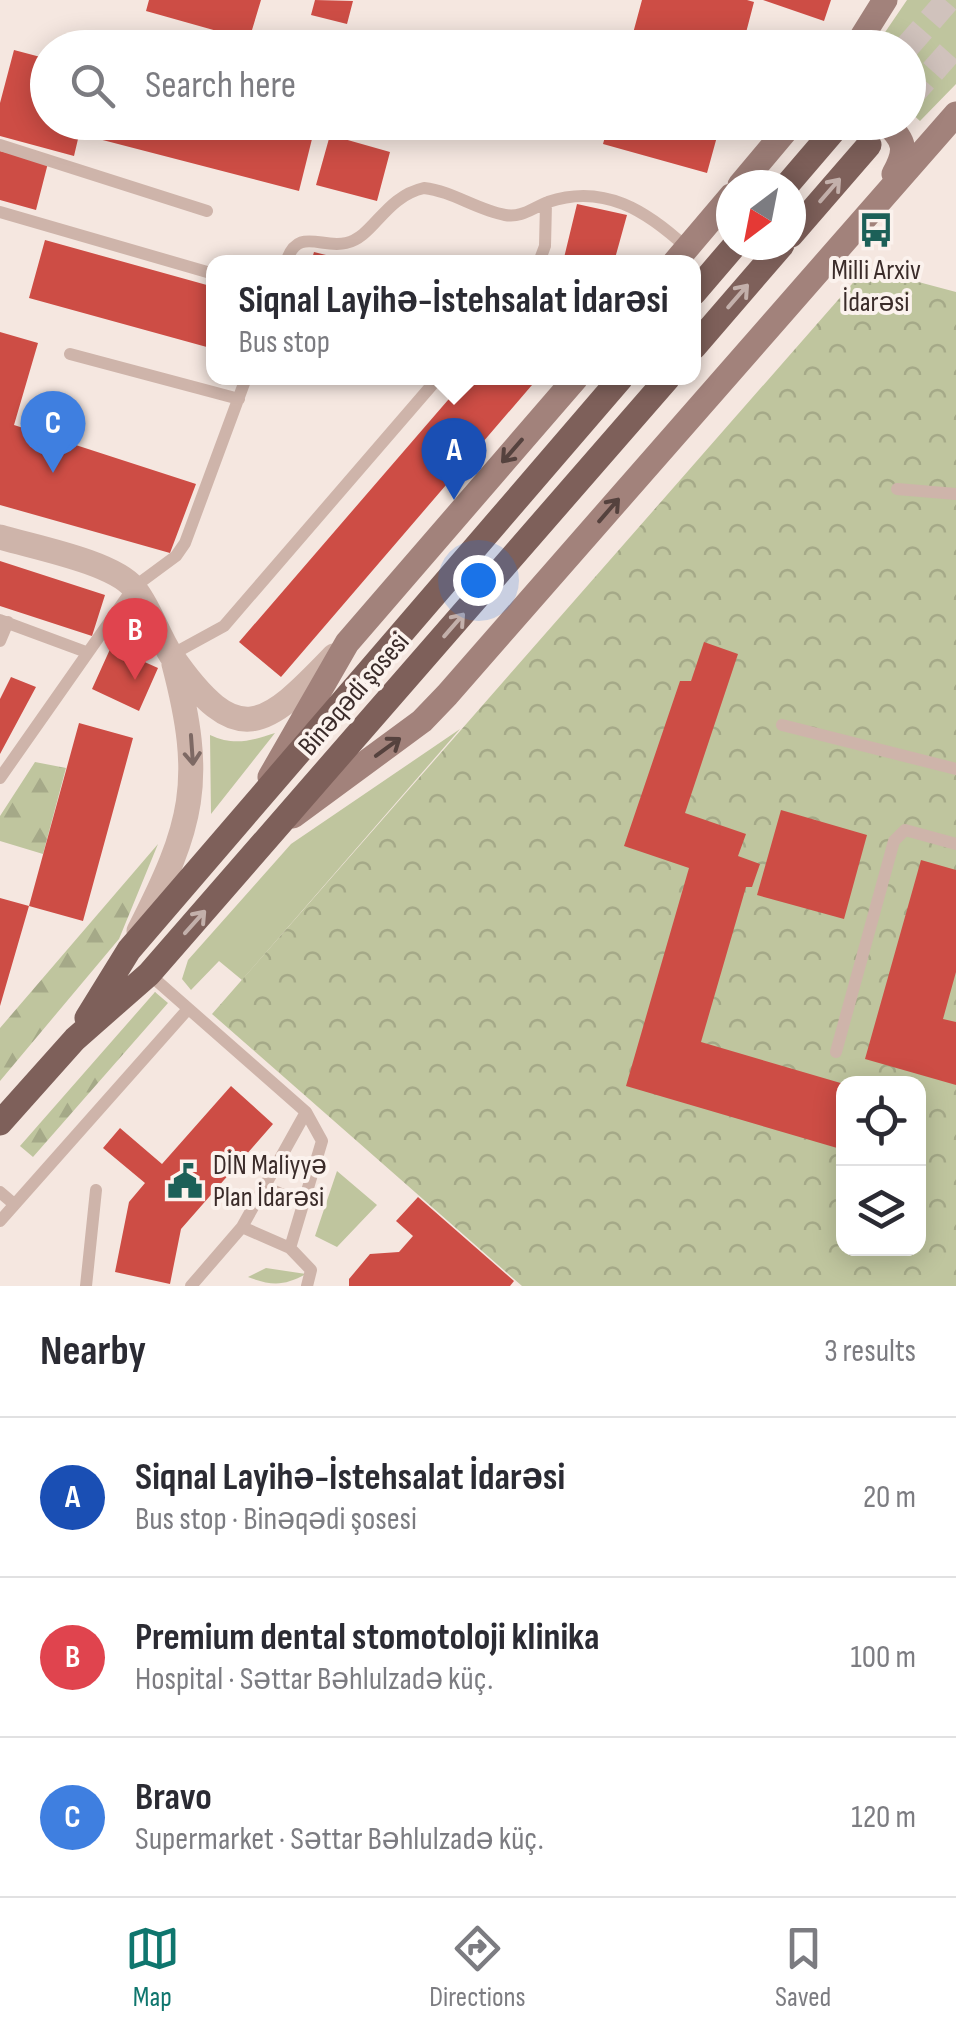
<!DOCTYPE html>
<meta charset="utf-8">
<style>
:root{--surface:#fff;--page:#f7f7f7;--text:#2b2b33;--muted:#7c7c81;--line:#e1e1e2;--accent:#0f766e}
body{margin:0;font-family:"Sofia Sans Condensed",sans-serif;background:var(--page);color:var(--text)}
.controls{position:absolute;right:30px;bottom:30px;display:grid;overflow:hidden;border-radius:20px;box-shadow:0 5px 25px #0003}
.controls button{width:90px;height:90px;display:grid;place-items:center;padding:0;border:0;border-bottom:2px solid var(--line);background:var(--surface);color:var(--text);font:50px sans-serif}
.compass{position:absolute;left:716px;top:170px;width:90px;height:90px;border-radius:50%;background:var(--surface);box-shadow:0 5px 25px #0003;rotate:212deg}
.you{position:absolute;left:478px;top:580px;width:35px;height:35px;margin:-25px;border:8px solid #fff;border-radius:50%;background:#1a73e8;box-shadow:0 0 0 15px #1a73e833}
.badge{display:grid;place-items:center;width:65px;height:65px;border-radius:50%;background:var(--accent);color:#fff;font-size:32px;font-weight:700}
.pin{position:absolute;translate:-50% -82px;filter:drop-shadow(0 2px 5px #0008)}
.pin::after{content:'';position:absolute;top:52px;width:35px;height:30px;background:inherit;clip-path:polygon(0 0,100% 0,50% 100%)}
.popup{position:absolute;left:206px;top:255px;width:495px;height:130px;box-sizing:border-box;display:grid;place-content:center;border-radius:20px;background:var(--surface);filter:drop-shadow(0 2px 8px #0005);font-size:32px;white-space:nowrap;color:var(--muted)}
.popup b{font-size:38px;color:var(--text)}
.popup::after{content:'';position:absolute;left:50%;top:100%;margin-left:-20px;border:20px solid transparent;border-top-color:var(--surface)}
.list{margin:0;padding:0;list-style:none}
h2{display:flex;justify-content:space-between;align-items:center;height:130px;margin:0;padding:0 40px;font-size:42px}
h2 small{font-size:32px;font-weight:400;color:var(--muted)}
.list li{display:grid;grid-template-columns:65px 1fr auto;gap:30px;align-items:center;box-sizing:border-box;height:160px;padding:0 40px;border-top:2px solid var(--line)}
.list b{display:block;font-size:38px;white-space:nowrap}
.list p{margin:0;font-size:32px;white-space:nowrap;color:var(--muted)}
.list em{font-size:32px;font-style:normal;color:var(--muted)}
.icon{flex:none;width:55px;height:55px;fill:none;stroke:currentColor;stroke-width:2;stroke-linecap:round;stroke-linejoin:round}
.map{position:relative;flex:none;width:956px;height:1286px;overflow:hidden}
.search{position:absolute;background:var(--surface);box-shadow:0 5px 25px #0003;left:30px;right:30px;top:30px;height:110px;display:flex;align-items:center;gap:25px;box-sizing:border-box;padding:0 35px;border-radius:55px;color:var(--muted);font-size:38px}
.sheet{height:610px;background:var(--surface)}
nav{display:flex;justify-content:space-around;align-items:center;box-sizing:border-box;height:140px;border-top:2px solid var(--line);background:var(--surface);font-size:28px;color:var(--muted)}
nav a{display:grid;justify-items:center;gap:5px}
nav .on{color:var(--accent)}
.map>svg:first-child{display:block}
.green{fill:#bfc59e}
.forest{fill:url(#forest-firs)}
.park{fill:url(#park-crowns);fill-rule:evenodd}
.building{fill:#cd4d45}
.lines{fill:none;stroke-linecap:round;stroke-linejoin:round}
.primary-tunnel{stroke:#d0c2bc;stroke-width:25;stroke-dasharray:25 12;stroke-linecap:butt}
.service{stroke:#ceb4aa;stroke-width:12}
.minor{stroke:#ceb4aa;stroke-width:25}
.secondary{stroke:#a2827b;stroke-width:25}
.primary{stroke:#7e605a;stroke-width:25}
.oneway{stroke:#c3b0ab}
.oneway2{stroke:#55423e}
.oneway3{stroke:#7d6964}
.labels{text-anchor:middle;dominant-baseline:central;stroke-width:8;stroke-linejoin:round;paint-order:stroke}
.poi-label{font-size:28px;fill:#3b2c2a;stroke:#fbf2ed}
.street-label{font-size:28px;fill:#3b2c2a;stroke:#fbf2ed}
</style>
<div class="map">
<svg width="956" height="1286" viewBox="0 0 956 1286">
<defs>
<pattern id="forest-firs" width="22" height="20" patternUnits="userSpaceOnUse" patternTransform="scale(2.5)"><rect width="22" height="20" fill="#bfc59e"/><path d="M5 1l3.5 6h-7zM16 11l3.5 6h-7z" fill="#a5a988"/></pattern>
<pattern id="park-crowns" width="20" height="18" patternUnits="userSpaceOnUse" patternTransform="scale(2.5)"><rect width="20" height="18" fill="#bfc59e"/><path d="M2 6a3 3 0 1 1 6 0M12 15a3 3 0 1 1 6 0" fill="none" stroke="#a5a988"/></pattern>
</defs>
<rect width="100%" height="100%" fill="#f5e7e0"/>
<path class="green" d="M 907,0 L 956,0 L 956,84 L 920,121 L 909,111 L 908,48 L 875,47 Z
M 460,729 L 242,980 L 219,961 L 191,990 L 182,979 L 188,960 L 291,844 Z
M 275,733 L 211,814 L 210,735 C 234,746 250,741 275,733 Z
M 337,1171 L 377,1205 L 337,1247 L 315,1236 Z
M 266,1268 L 306,1274 C 284,1286 272,1286 248,1277 Z"/>
<path class="forest" d="M 35,762 L 66,768 L 43,854 L 0,841 L 0,816 Z
M 158,844 L 119,939 L 0,1081 L 0,1028 Z
M 155,992 L 168,1003 L 33,1157 L 20,1146 Z"/>
<path class="park" d="M 866,268 L 956,292 L 956,1286 L 522,1286 L 212,1014 ZM 844,1084 L 918,1084 L 918,1248 L 844,1248 Z"/>
<path class="building" d="M 149,0 L 261,0 L 249,40 L 146,11 Z
M 315,0 L 353,1 L 347,24 L 311,15 Z
M 642,0 L 747,0 L 754,2 L 742,48 L 629,48 Z
M 763,0 L 831,0 L 824,21 Z
M 14,50 L 48,59 L 48,122 L 82,122 L 74,156 L 0,136 L 0,103 Z
M 95,122 L 264,122 L 313,135 L 299,191 L 91,137 Z
M 609,122 L 721,122 L 707,173 L 603,144 Z
M 330,135 L 390,152 L 377,201 L 316,185 Z
M 0,151 L 48,163 L 36,210 L 0,200 Z
M 577,204 L 627,215 L 614,262 L 563,262 Z
M 45,240 L 214,287 L 214,349 L 29,298 Z
M 314,252 L 350,261 L 350,262 L 311,262 Z
M 0,332 L 38,343 L 14,425 L 196,484 L 170,553 L 0,505 Z
M 467,378 L 538,378 L 281,677 L 239,642 Z
M 0,561 L 105,595 L 92,636 L 0,606 Z
M 704,642 L 738,654 L 685,813 L 746,834 L 738,856 L 760,864 L 752,887 L 746,887 L 701,1042 L 844,1084 L 844,1150 L 626,1086 L 689,868 L 624,846 L 680,681 L 691,681 Z
M 111,647 L 158,668 L 139,711 L 92,689 Z
M 11,677 L 36,687 L 0,754 L 0,699 Z
M 79,723 L 133,738 L 83,921 L 29,906 L 0,1006 L 0,898 L 29,906 Z
M 781,810 L 867,835 L 844,919 L 757,895 Z
M 921,860 L 956,870 L 956,972 L 943,1019 L 956,1022 L 956,1085 L 865,1059 Z
M 231,1086 L 273,1124 L 181,1229 L 170,1284 L 115,1272 L 129,1202 L 145,1183 L 103,1148 L 120,1128 L 162,1164 Z
M 418,1197 L 514,1281 L 510,1286 L 349,1286 L 349,1279 L 370,1254 L 399,1252 L 413,1236 L 396,1221 Z"/>
<g class="lines">
<path class="primary-tunnel" d="M 906,48 L 948,0
M 908,99 L 956,45"/>
<path class="service" d="M 0,145 L 207,211
M 0,212 L 214,274
M 286,262 C 298,226 321,249 346,243 C 374,237 384,197 424,188 C 452,191 477,210 505,215 C 522,218 532,208 548,202 C 604,183 647,211 687,248
M 539,262 L 545,246 L 546,203
M 70,354 L 239,399
M 897,489 L 956,494
M 0,620 L 86,652
M 0,641 L 8,622
M 171,655 L 224,626 L 438,378
M 782,725 L 956,769
M 0,778 L 134,587 L 176,556 L 185,543 L 246,378
M 149,974 L 306,1112 L 322,1141 L 290,1248
M 836,1052 L 894,841 L 905,830 L 956,844
M 265,1187 L 304,1204
M 0,1192 L 14,1204
M 0,1221 L 188,1009
M 242,1227 L 306,1112
M 86,1286 L 96,1190
M 191,1286 L 242,1227 L 290,1248 L 311,1270 L 307,1286"/>
<path class="minor" d="M 0,537 C 33,547 113,562 134,588 C 150,607 157,634 171,655 C 238,752 265,728 334,656
M 139,931 C 193,825 205,782 174,664"/>
<path class="secondary" d="M 855,48 L 885,0
M 885,122 C 906,141 907,150 894,174
M 740,185 L 793,122
M 675,262 L 731,196
M 270,777 L 347,643 L 576,378
M 293,816 L 422,721 L 447,695 L 956,114"/>
<path class="primary" d="M 787,185 L 841,122
M 791,235 L 869,145
M 694,293 L 735,245
M 694,347 L 782,245
M 87,1018 L 129,950 L 621,378
M 0,1123 L 75,1039 L 149,974 L 668,378"/>
</g>
<defs><path id="oneway-shaft" d="M-6 0H5M1.5-3L5.5 0L1.5 3" fill="none" stroke-width="1.6" stroke-linecap="round" stroke-linejoin="round" transform="scale(2.5)"/></defs>
<g class="oneway">
<use href="#oneway-shaft" transform="translate(830 190) rotate(-49)"/>
<use href="#oneway-shaft" transform="translate(738 296) rotate(-49)"/>
<use href="#oneway-shaft" transform="translate(454 625) rotate(-49)"/>
<use href="#oneway-shaft" transform="translate(195 922) rotate(-48)"/>
</g>
<g class="oneway2">
<use href="#oneway-shaft" transform="translate(512 451) rotate(131)"/>
<use href="#oneway-shaft" transform="translate(609 510) rotate(-49)"/>
<use href="#oneway-shaft" transform="translate(388 747) rotate(-36)"/>
</g>
<use class="oneway3" href="#oneway-shaft" transform="translate(192 750) rotate(86)"/>
<defs>
<symbol id="bus-bare" viewBox="-9 -9 18 18"><path d="M-5-6H5V4H4V6H2V4H-2V6H-4V4H-5ZM-3.5-4V0h7V-4ZM-3.5 1.2v1.5H-2V1.2ZM2 1.2v1.5H3.5V1.2Z" fill="#1c6058" stroke="#fbf2ed" stroke-width="2.5" paint-order="stroke"/></symbol>
<symbol id="civic-bare" viewBox="-9 -9 18 18"><path d="M-.6-6.5H3V-4.5H.6V-3L4-1V1h2V6H-6V1h2V-1L-.6-3ZM-1.2 2.5V6h2.4V2.5Z" fill="#1c6058" stroke="#fbf2ed" stroke-width="2.5" paint-order="stroke"/></symbol>
</defs>
<g fill-rule="evenodd">
<use href="#bus-bare" x="851" y="205" width="50" height="50"/>
<use href="#civic-bare" x="160" y="1156" width="50" height="50"/>
</g>
<g class="labels">
<g class="poi-label">
<text x="876" y="270">Milli Arxiv<tspan x="876" dy="32">İdarəsi</tspan></text>
<text x="213" y="1165" text-anchor="start">DİN Maliyyə<tspan x="213" dy="32">Plan İdarəsi</tspan></text>
</g>
<g class="street-label">
<text transform="translate(354 694) rotate(-49)">Binəqədi şosesi</text>
</g>
</g>
</svg>
<div class="controls">
<button><svg class="icon" aria-label="locate" viewBox="0 0 24 24"><circle cx="12" cy="12" r="6"/><path d="M12 2v4M12 18v4M2 12h4M18 12h4"/></svg></button>
<button><svg class="icon" aria-label="layers" viewBox="0 0 24 24"><path d="M12 4l9 5-9 5-9-5zM3 14l9 5 9-5"/></svg></button>
</div>
<svg class="compass" viewBox="-18 -18 36 36"><path d="M0-13l5 13h-10z" fill="#e53935"/><path d="M0 13l5-13h-10z" fill="#7c7c81"/></svg>
<div class="you"></div>
<div class="pin badge" style="left:454px;top:500px;background:#1a4fb4">A</div>
<div class="popup"><b>Siqnal Layihə-İstehsalat İdarəsi</b>Bus stop</div>
<div class="pin badge" style="left:135px;top:680px;background:#e0444e">B</div>
<div class="pin badge" style="left:53px;top:473px;background:#3f7fe0">C</div>
<div class="search"><svg class="icon" aria-label="search" viewBox="0 0 24 24"><circle cx="10" cy="10" r="6"/><path d="M15 15l6 6"/></svg>Search here</div>
</div>
<section class="sheet">
<h2>Nearby<small>3 results</small></h2>
<ul class="list">
<li><span class="badge" style="background:#1a4fb4">A</span><div><b>Siqnal Layihə-İstehsalat İdarəsi</b><p>Bus stop · Binəqədi şosesi</p></div><em>20 m</em></li>
<li><span class="badge" style="background:#e0444e">B</span><div><b>Premium dental stomotoloji klinika</b><p>Hospital · Səttar Bəhlulzadə küç.</p></div><em>100 m</em></li>
<li><span class="badge" style="background:#3f7fe0">C</span><div><b>Bravo</b><p>Supermarket · Səttar Bəhlulzadə küç.</p></div><em>120 m</em></li>
</ul>
</section>
<nav>
<a class="on"><svg class="icon" aria-label="map" viewBox="0 0 24 24"><path d="M3 6l6-2 6 2 6-2v14l-6 2-6-2-6 2zM9 4v14M15 6v14"/></svg>Map</a>
<a><svg class="icon" aria-label="directions" viewBox="0 0 24 24"><path d="M12 3l9 9-9 9-9-9zM9 14v-3h6M13 9l2 2-2 2"/></svg>Directions</a>
<a><svg class="icon" aria-label="saved" viewBox="0 0 24 24"><path d="M7 4h10v16l-5-4-5 4z"/></svg>Saved</a>
</nav>
